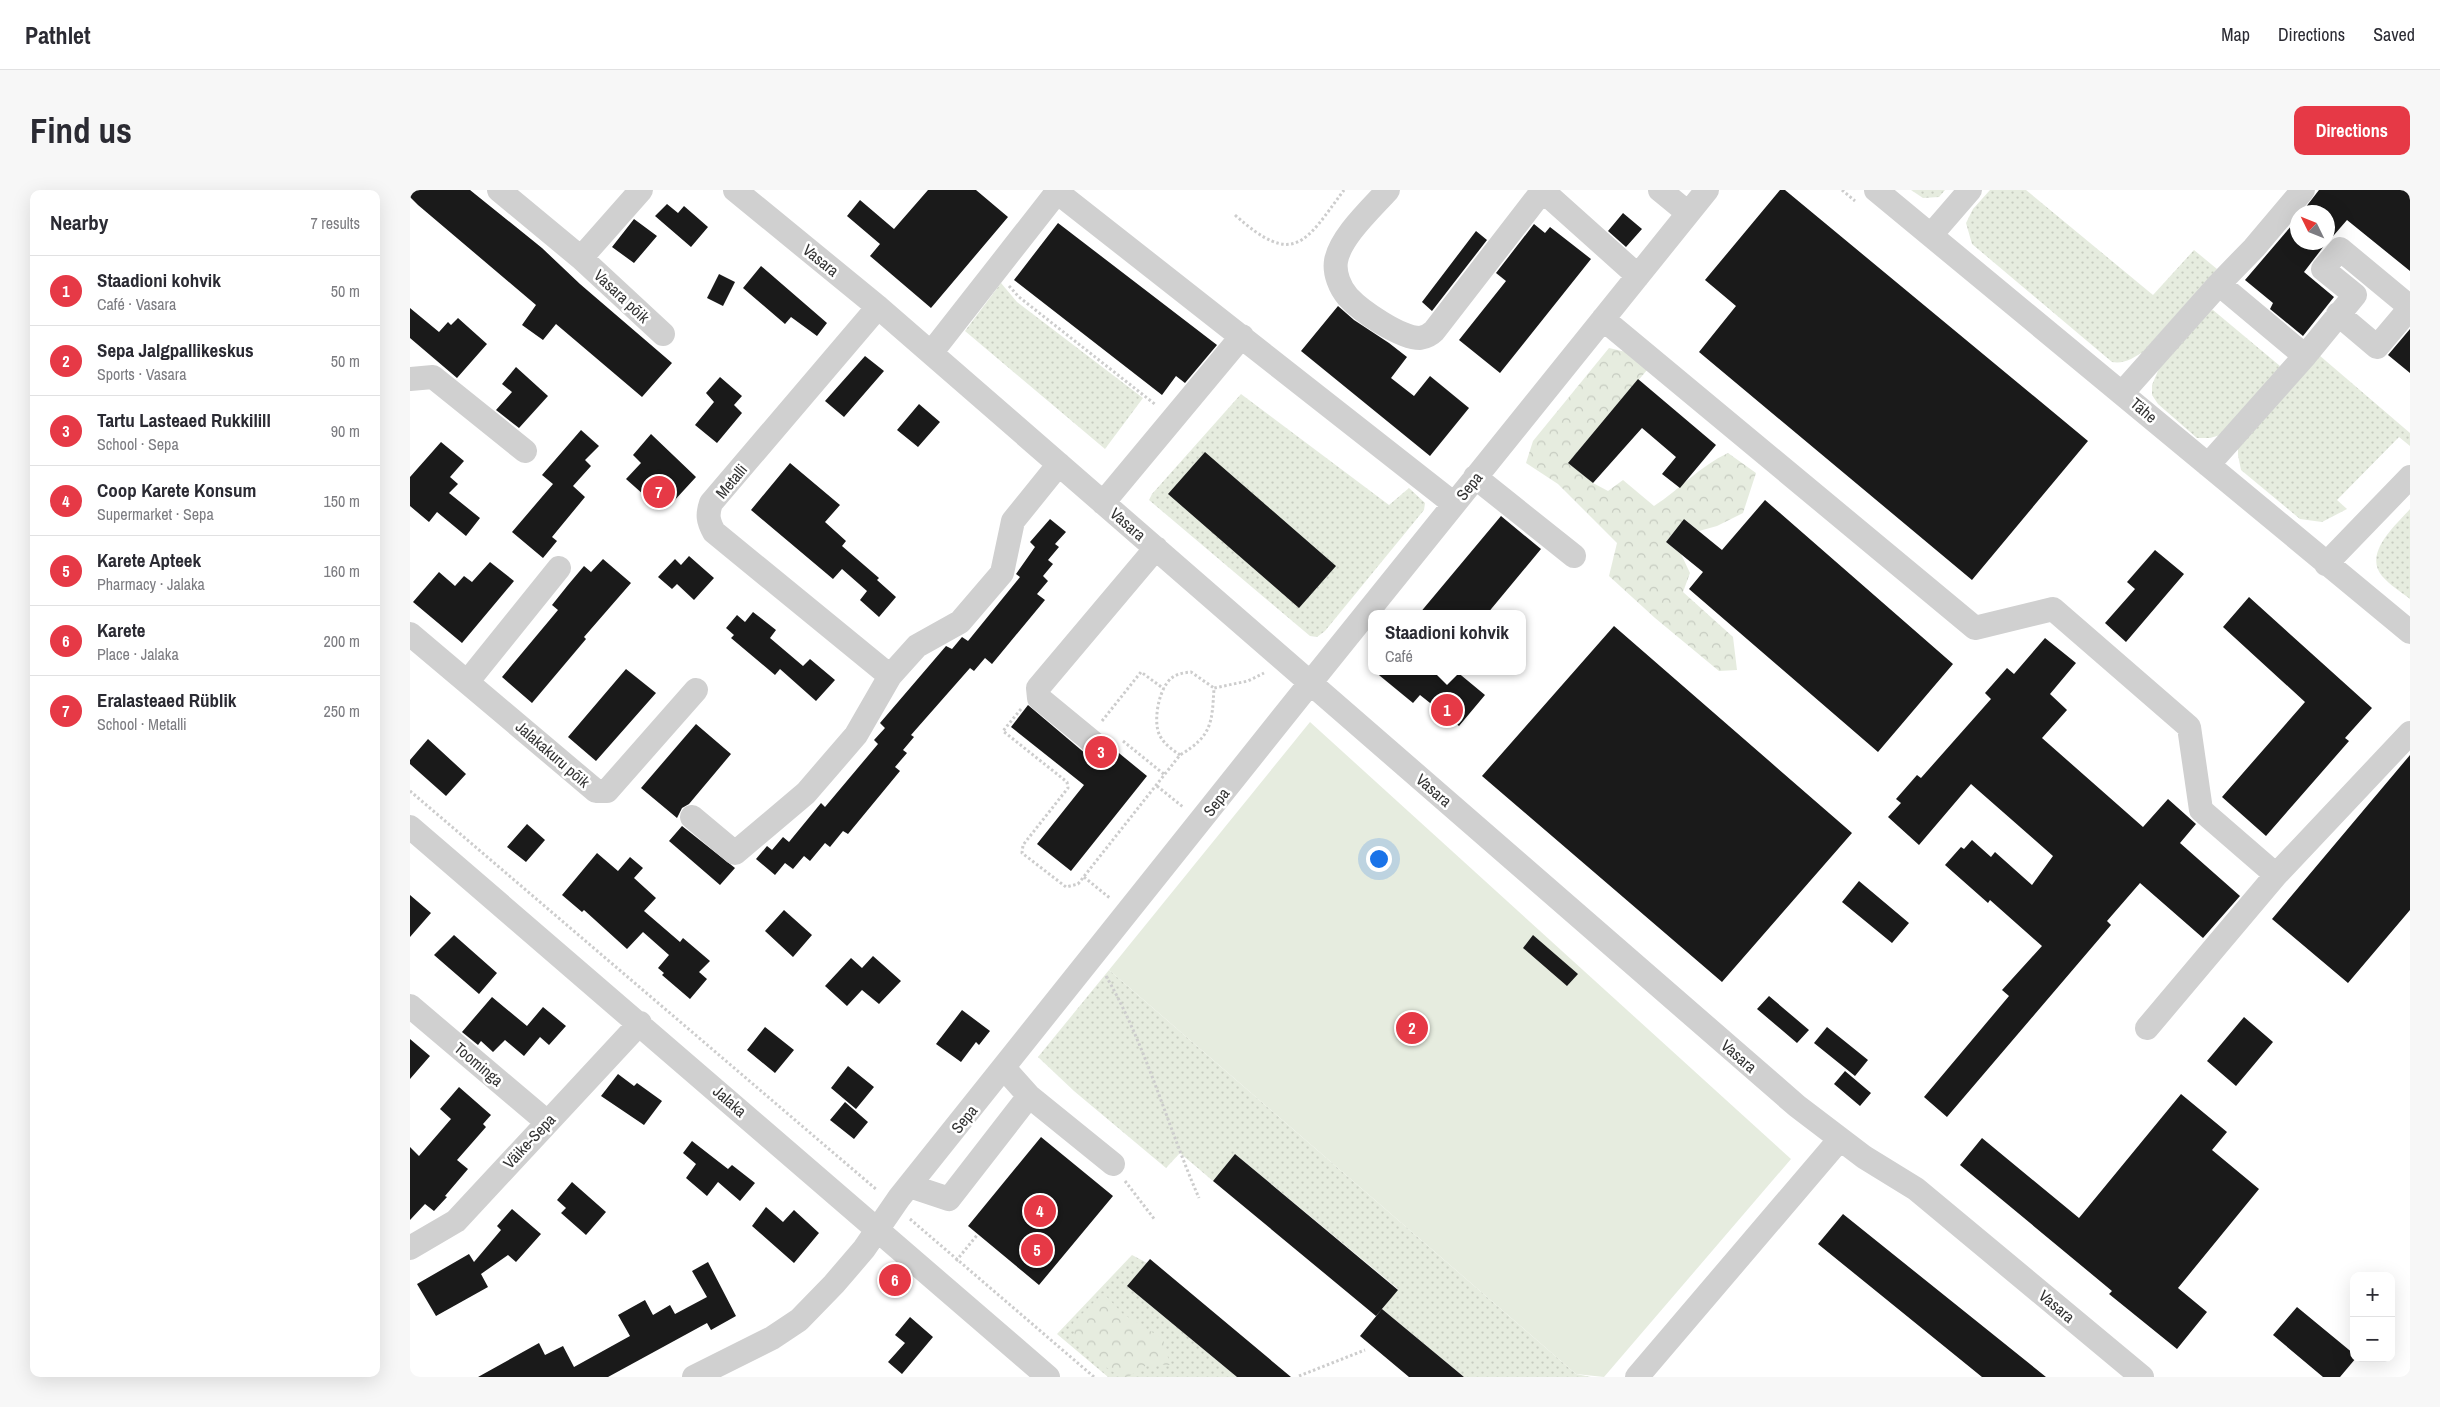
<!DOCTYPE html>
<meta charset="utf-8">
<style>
:root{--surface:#fff;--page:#f7f7f7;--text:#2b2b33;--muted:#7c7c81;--line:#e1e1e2;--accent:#e63946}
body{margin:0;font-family:"Archivo Narrow",sans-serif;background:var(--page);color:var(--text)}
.controls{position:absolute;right:15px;bottom:15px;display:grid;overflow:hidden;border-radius:10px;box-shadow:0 5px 20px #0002}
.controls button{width:45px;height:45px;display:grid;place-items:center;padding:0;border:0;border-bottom:1px solid var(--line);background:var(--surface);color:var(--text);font:25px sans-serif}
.compass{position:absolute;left:1880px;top:15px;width:45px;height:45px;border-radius:50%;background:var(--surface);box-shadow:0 5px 20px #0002;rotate:313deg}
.you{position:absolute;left:968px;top:668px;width:18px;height:18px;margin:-12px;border:4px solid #fff;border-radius:50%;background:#1a73e8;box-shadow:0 0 0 8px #1a73e833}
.badge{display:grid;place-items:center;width:32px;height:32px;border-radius:50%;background:var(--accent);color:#fff;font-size:16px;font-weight:700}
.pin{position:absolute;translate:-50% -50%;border:2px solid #fff;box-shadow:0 1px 5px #0006}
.popup{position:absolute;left:958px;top:420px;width:158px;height:65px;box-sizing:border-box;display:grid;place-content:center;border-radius:10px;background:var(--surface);filter:drop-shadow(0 1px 4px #0005);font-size:16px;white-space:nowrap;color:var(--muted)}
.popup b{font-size:19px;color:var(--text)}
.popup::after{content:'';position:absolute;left:50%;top:100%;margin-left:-10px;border:10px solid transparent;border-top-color:var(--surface)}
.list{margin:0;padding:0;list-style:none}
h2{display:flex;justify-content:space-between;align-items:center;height:65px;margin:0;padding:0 20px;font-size:21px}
h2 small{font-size:16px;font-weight:400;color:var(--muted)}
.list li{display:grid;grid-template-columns:32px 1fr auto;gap:15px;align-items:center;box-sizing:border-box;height:70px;padding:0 20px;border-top:1px solid var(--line)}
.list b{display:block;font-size:19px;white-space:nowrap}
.list p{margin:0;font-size:16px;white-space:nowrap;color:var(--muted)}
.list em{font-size:16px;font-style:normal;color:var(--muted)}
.map{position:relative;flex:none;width:2000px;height:1187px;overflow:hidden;border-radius:10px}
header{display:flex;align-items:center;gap:30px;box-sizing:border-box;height:70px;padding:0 25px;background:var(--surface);border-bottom:1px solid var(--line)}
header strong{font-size:24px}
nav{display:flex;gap:28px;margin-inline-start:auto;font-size:18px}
.intro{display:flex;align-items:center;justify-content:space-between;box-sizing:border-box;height:120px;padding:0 30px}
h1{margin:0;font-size:35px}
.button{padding:12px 22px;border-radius:10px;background:var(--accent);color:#fff;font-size:18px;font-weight:700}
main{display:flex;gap:30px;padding:0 30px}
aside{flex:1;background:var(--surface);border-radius:10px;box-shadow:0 5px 20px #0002}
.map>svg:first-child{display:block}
.grass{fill:url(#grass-dots)}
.forest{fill:url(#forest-crowns)}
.pitch{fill:#e6ecdf}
.building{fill:#1a1a1a}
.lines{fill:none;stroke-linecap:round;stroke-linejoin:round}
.path{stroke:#cdcdcd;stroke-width:3;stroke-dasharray:2.5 2.5;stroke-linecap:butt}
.minor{stroke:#d0d0d0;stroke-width:24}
.labels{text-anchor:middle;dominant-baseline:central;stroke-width:5;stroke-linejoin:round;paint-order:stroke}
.street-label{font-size:16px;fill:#333;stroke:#fff}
</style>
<header>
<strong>Pathlet</strong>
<nav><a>Map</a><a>Directions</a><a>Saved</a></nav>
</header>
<div class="intro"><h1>Find us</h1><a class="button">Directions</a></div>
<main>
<aside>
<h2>Nearby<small>7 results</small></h2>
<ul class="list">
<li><span class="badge">1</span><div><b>Staadioni kohvik</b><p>Café · Vasara</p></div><em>50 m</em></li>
<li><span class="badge">2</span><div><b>Sepa Jalgpallikeskus</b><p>Sports · Vasara</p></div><em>50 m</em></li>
<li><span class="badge">3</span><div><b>Tartu Lasteaed Rukkilill</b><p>School · Sepa</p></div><em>90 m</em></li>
<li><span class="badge">4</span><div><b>Coop Karete Konsum</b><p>Supermarket · Sepa</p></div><em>150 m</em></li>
<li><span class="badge">5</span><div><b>Karete Apteek</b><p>Pharmacy · Jalaka</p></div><em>160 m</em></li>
<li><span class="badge">6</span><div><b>Karete</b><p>Place · Jalaka</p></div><em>200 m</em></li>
<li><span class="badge">7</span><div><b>Eralasteaed Rüblik</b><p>School · Metalli</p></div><em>250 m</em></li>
</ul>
</aside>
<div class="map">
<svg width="2000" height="1187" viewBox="0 0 2000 1187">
<defs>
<pattern id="grass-dots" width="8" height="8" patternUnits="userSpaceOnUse" patternTransform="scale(1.25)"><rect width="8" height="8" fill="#e6ecdf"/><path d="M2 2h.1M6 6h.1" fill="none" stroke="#c6cbc0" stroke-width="1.8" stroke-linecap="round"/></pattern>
<pattern id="forest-crowns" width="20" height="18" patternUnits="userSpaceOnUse" patternTransform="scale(1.25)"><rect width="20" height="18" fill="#e6ecdf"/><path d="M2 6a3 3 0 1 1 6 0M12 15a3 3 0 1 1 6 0" fill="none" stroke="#c6cbc0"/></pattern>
</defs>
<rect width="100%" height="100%" fill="#fff"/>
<path class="grass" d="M 1501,0 L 1535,0 L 1529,7 L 1513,8 Z
M 1580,0 L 1616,0 L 1743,105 L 1784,60 L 1807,79 L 1733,162 C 1723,168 1715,174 1702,172 L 1562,54 L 1556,33 L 1563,19 Z
M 591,93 L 607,112 L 733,208 L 695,259 L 555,141 Z
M 1803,120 L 1870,176 L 1868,185 L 1814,244 L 1800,248 L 1787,248 L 1748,214 L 1742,205 L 1742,195 L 1750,176 L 1797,122 Z
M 1909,165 L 2000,243 L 2000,256 L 1989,247 L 1927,310 L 1937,319 L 1912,332 L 1890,329 L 1831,280 L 1828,265 L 1828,256 Z
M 831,204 L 979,315 L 999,298 L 1015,313 L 1014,320 L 915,441 L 907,447 L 900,446 L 739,310 L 742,304 Z
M 2000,319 L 2000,409 C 1991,402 1980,395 1972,386 C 1953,363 1986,335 2000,319 Z
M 699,780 L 1166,1184 L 1181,1187 L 1054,1187 L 972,1119 L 988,1099 L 825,964 L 803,991 L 770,963 L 756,978 L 664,901 L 628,867 Z
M 722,1065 L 737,1073 L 717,1096 L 827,1187 L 698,1187 L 647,1144 Z"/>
<path class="forest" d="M 1199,158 L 1216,162 L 1237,180 L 1159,273 L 1183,293 L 1198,301 L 1213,290 L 1244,316 C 1270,299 1290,276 1318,263 L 1346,283 L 1333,323 L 1307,336 L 1289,341 L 1274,329 L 1256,352 L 1271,364 L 1280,383 L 1273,402 L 1323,447 L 1327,480 L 1309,481 L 1245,428 L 1199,386 L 1207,353 L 1148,294 L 1116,273 L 1123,251 Z
M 693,1103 L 713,1124 L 753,1149 L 760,1175 L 738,1174 L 718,1187 L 711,1187 L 680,1167 L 665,1150 L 663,1133 Z"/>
<path class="pitch" d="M 900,532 L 1381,969 L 1194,1187 L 1166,1184 L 699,780 Z"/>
<path class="building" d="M 0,0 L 60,0 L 132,58 L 170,94 L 262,173 L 232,207 L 146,134 L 133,150 L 112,135 L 126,115 L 8,15 L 0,7 Z
M 518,0 L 566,0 L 598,27 L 521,118 L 460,66 L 470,54 L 437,26 L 450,10 L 484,39 Z
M 1370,0 L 1375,0 L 1678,251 L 1562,390 L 1289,162 L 1326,116 L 1295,90 Z
M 1909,0 L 2000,0 L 2000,81 L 1937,30 L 1918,52 L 1918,22 L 1892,22 Z
M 257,14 L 268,23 L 274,16 L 298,37 L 281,57 L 245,26 Z
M 1213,23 L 1232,39 L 1216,57 L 1198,41 Z
M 1888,28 L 1888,52 L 1917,52 L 1894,82 L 1924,107 L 1893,146 L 1860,119 L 1863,113 L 1835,90 Z
M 224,29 L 247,46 L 224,73 L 202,57 Z
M 648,33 L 807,155 L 775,193 L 766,186 L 752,205 L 604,90 Z
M 1124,34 L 1135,43 L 1140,37 L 1181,69 L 1090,183 L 1049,150 L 1096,91 L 1086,83 Z
M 1066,41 L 1077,50 L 1022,121 L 1012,112 Z
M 351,76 L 417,133 L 407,146 L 381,127 L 375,134 L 333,98 Z
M 309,84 L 325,92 L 313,116 L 297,108 Z
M 928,116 L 944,130 L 979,153 L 997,167 L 981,188 L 1004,206 L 1020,186 L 1059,218 L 1020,266 L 891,161 Z
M 0,118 L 29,142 L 38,132 L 41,135 L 48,128 L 77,154 L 47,188 L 0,148 Z
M 2000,139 L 2000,183 L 1978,165 Z
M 455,166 L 474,181 L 434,227 L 415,211 Z
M 106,177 L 138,206 L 109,238 L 86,220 L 102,202 L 92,194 Z
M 310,187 L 332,206 L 324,215 L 332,223 L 307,253 L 285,235 L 304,212 L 296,203 Z
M 1228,189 L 1306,255 L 1270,298 L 1252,284 L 1266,267 L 1232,238 L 1183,293 L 1158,273 Z
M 509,214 L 530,232 L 508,257 L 487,240 Z
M 171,240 L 189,256 L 175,270 L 181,276 L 163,296 L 175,307 L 142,347 L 147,351 L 133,368 L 102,342 L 143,294 L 132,285 Z
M 241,244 L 286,287 L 263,312 L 244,294 L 234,305 L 216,289 L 231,273 L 223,265 Z
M 31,252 L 54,271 L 40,287 L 48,294 L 39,303 L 70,328 L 56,346 L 27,322 L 19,332 L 0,316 L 0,287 Z
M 795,262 L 926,376 L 889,418 L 758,304 Z
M 380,273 L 430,315 L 415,332 L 436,351 L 432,356 L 469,388 L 467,390 L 486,407 L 469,427 L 450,410 L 457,401 L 432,379 L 423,389 L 341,320 Z
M 1355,310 L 1543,474 L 1468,562 L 1279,399 L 1293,382 L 1256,352 L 1274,329 L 1312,360 Z
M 1091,326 L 1131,359 L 1077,424 L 1009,424 Z
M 640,329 L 656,342 L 645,354 L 649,357 L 638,370 L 643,374 L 633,386 L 638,391 L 627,404 L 635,410 L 582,474 L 575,468 L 564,481 L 560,478 L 501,545 L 504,547 L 493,560 L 497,563 L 485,577 L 490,581 L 438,644 L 433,641 L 420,657 L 415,653 L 400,671 L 394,666 L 383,679 L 375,673 L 365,685 L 346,669 L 357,656 L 362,660 L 373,647 L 379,652 L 411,613 L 415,617 L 468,554 L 464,550 L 475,538 L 470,533 L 536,456 L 542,459 L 552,447 L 558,451 L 610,387 L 606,384 L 625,357 L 620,352 Z
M 1745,360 L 1774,384 L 1716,452 L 1695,433 L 1725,399 L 1717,392 Z
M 279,366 L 304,388 L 284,410 L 267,394 L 262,399 L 248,387 L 265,369 L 271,375 Z
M 193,369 L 221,393 L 174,447 L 176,449 L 122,513 L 92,487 L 148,420 L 142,415 L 158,395 L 174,376 L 181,382 Z
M 80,372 L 104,391 L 52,453 L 3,412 L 29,382 L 45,396 L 54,386 L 62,392 Z
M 1839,407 L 1962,518 L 1935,548 L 1939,551 L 1856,646 L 1812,607 L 1895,512 L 1813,437 Z
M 343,422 L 366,440 L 360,448 L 393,476 L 400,469 L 425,490 L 406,511 L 370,479 L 365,485 L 321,448 L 324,445 L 316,438 L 327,425 L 335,432 Z
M 1204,436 L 1442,643 L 1312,792 L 1072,586 Z
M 1635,448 L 1666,473 L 1640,504 L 1657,520 L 1632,548 L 1733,637 L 1758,609 L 1786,634 L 1770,653 L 1830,706 L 1793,748 L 1730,693 L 1697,731 L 1701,735 L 1537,927 L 1514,907 L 1599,806 L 1592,800 L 1632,756 L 1580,710 L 1578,713 L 1535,675 L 1551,657 L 1554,659 L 1562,650 L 1581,667 L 1585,662 L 1622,695 L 1643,666 L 1561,594 L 1509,655 L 1478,627 L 1491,613 L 1486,609 L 1507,585 L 1511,588 L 1581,509 L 1575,503 L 1597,478 L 1604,484 Z
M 216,479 L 246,503 L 186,571 L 158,547 Z
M 964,481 L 1046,481 L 1075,505 L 1049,536 L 1010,505 L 1003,513 Z
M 618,515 L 683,570 L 689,573 L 696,572 L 702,567 L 704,559 L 737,586 L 661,681 L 627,654 L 674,595 L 601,537 Z
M 286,534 L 321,564 L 279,614 L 272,618 L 267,628 L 231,598 Z
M 18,549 L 56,584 L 36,606 L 0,574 L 0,570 Z
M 2000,565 L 2000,720 L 1938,793 L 1862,729 Z
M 117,634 L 135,650 L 116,672 L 97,657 Z
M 272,636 L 325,678 L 310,695 L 259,651 Z
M 187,663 L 208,681 L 220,667 L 233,678 L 224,688 L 246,708 L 234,721 L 270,752 L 273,748 L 300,771 L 289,782 L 297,789 L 280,809 L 252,785 L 254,783 L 248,778 L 259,765 L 233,742 L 217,759 L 174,720 L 172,722 L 152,705 Z
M 1449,691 L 1499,733 L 1482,753 L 1432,712 Z
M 0,705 L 21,723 L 0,747 Z
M 374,720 L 402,745 L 383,767 L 355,741 Z
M 44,745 L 87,783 L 69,804 L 24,765 Z
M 1123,745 L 1168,784 L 1157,796 L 1113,758 Z
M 463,766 L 491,791 L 469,814 L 452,800 L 437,816 L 415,796 L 441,768 L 452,778 Z
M 1359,806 L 1399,840 L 1387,853 L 1347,819 Z
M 82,807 L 117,836 L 133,817 L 156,836 L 139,855 L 130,847 L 114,866 L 95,850 L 83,862 L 71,851 L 68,855 L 52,842 Z
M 552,820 L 580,841 L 569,855 L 566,852 L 551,872 L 526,854 Z
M 1834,827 L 1863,852 L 1826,896 L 1797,871 Z
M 355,837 L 384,860 L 365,883 L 337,860 Z
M 1417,837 L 1458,870 L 1445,886 L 1404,853 Z
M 0,849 L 20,866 L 0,889 Z
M 438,876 L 464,897 L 446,919 L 421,898 Z
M 1435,881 L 1461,903 L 1450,916 L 1424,894 Z
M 208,884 L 224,896 L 227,893 L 252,911 L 234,935 L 191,906 Z
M 49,897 L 81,925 L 73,934 L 76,937 L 47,970 L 58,979 L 35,1006 L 37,1007 L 24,1021 L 15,1014 L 0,1030 L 0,957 L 9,966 L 41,929 L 30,919 Z
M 1771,904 L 1817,942 L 1802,960 L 1849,999 L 1768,1098 L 1797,1122 L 1767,1159 L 1699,1104 L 1702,1101 L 1550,975 L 1572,948 L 1669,1028 Z
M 435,912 L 458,932 L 444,949 L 420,930 Z
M 631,947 L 703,1006 L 629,1095 L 558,1036 Z
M 282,951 L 318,979 L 322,975 L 345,993 L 330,1011 L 308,992 L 297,1006 L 276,988 L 286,974 L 273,963 Z
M 825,964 L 988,1100 L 966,1126 L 803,991 Z
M 162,992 L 196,1022 L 176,1045 L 151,1023 L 156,1018 L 147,1010 Z
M 356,1017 L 373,1032 L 384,1020 L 409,1043 L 384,1073 L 342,1036 Z
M 102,1019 L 131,1044 L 106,1072 L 98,1065 L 71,1084 L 78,1097 L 26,1126 L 7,1094 L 59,1064 L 64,1072 L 91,1040 L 87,1036 Z
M 1433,1024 L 1636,1187 L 1572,1187 L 1408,1054 Z
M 740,1069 L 881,1187 L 827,1187 L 717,1096 Z
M 298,1072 L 326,1126 L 301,1140 L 297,1133 L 198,1187 L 68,1187 L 129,1153 L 135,1165 L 153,1156 L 164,1177 L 220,1146 L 208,1125 L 235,1110 L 243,1125 L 260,1115 L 265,1124 L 297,1107 L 282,1081 Z
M 1887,1117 L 1944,1164 L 1944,1168 L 1946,1168 L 1930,1187 L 1913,1187 L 1863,1145 Z
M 972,1119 L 1054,1187 L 999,1187 L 950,1146 Z
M 500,1127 L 523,1147 L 492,1184 L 478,1172 L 495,1153 L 485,1145 Z"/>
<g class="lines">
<path class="path" d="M 1432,0 L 1445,11
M 825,25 C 884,78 895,53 934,0
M 599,96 L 609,107 L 746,215
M 611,519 L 593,541 L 657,592 L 658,598 L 613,655 L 612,663 L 656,697 L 668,694 L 770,565 C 802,546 802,533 804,498 L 838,491 L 854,483
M 692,531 L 731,482 L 754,499
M 713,551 L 755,585
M 770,565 C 763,560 755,555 750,546 C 743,533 748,505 757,493 C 763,484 772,483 781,482 L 804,498
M 747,596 L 773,617
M 0,601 L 467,1000
M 674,687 L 701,709
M 696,786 C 736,855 757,935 789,1008
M 715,991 L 745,1030
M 500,1029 L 684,1187
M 546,1071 L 568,1044
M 889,1186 L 955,1160"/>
<path class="minor" d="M 89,0 L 171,68 L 231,0
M 325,0 L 468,117 L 1387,916 L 1454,967 L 1506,999 L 1732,1187
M 978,0 C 962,18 930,47 926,71 C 924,83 930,98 938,107 C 951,121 990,148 1010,148 C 1016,147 1020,145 1024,141 L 1133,0
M 1132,0 L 1228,86
M 1250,0 L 1278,23
M 1466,0 C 1645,146 1821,296 2000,442
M 1521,45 L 1560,0
M 171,68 L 253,144
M 1809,94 L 1844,58 L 1893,0
M 468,117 L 301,313 C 297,325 298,331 304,342 L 480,486
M 1928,124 L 1967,157 L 2000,118
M 1193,129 L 1565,438 L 1643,419 L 1779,537 L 1791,620 L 1866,685
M 521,163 L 647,2 L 1044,314
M 1895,166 L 1945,105 L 1913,79 L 1930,59 L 2000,117
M 0,189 L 23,187 L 115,261
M 1713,202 L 1809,94 L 1895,166 L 1798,275
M 1065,287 L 1164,366
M 693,313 L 832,146
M 1916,374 L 2000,287
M 0,444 L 186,601 L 197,601 L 286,500
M 58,491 L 149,378
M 691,559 L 629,508 L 628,498 L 746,358
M 282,627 L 325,663 L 396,603 L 446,545 L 480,486 L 507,456 L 550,432 L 592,383 L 603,331 L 649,274
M 0,637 L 638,1187
M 0,816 L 137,932
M 1737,838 L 1866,685 L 2000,543
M 619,906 L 703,974
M 500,996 L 539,1009 L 619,906 L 594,878
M 0,1058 L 46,1031 L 230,833
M 284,1187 L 362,1148 L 389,1130 L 424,1094 L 454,1059 L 489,1008 L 901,492 L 1297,0
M 1227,1187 L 1430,949"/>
</g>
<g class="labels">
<g class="street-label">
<text transform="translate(411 70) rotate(39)">Vasara</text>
<text transform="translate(212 106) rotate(43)">Vasara põik</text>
<text transform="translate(1734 220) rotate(40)">Tähe</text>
<text transform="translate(321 291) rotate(-50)">Metalli</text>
<text transform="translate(1059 296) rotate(-51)">Sepa</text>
<text transform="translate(718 334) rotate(41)">Vasara</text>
<text transform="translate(143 564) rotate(41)">Jalakakuru põik</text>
<text transform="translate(1024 600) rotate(41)">Vasara</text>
<text transform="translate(806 612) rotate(-52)">Sepa</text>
<text transform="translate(1329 866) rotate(41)">Vasara</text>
<text transform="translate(69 874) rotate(40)">Toominga</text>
<text transform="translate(320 911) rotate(41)">Jalaka</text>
<text transform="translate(554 929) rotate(-51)">Sepa</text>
<text transform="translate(119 951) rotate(-47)">Väike-Sepa</text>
<text transform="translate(1647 1116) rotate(40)">Vasara</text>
</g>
</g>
</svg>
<div class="controls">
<button>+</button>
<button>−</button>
</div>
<svg class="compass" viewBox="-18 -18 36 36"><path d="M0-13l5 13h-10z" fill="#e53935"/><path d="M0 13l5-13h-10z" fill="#7c7c81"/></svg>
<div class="you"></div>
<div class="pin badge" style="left:1037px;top:520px">1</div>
<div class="popup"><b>Staadioni kohvik</b>Café</div>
<div class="pin badge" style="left:1002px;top:838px">2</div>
<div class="pin badge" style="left:691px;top:562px">3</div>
<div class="pin badge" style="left:630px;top:1021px">4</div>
<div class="pin badge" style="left:627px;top:1060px">5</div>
<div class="pin badge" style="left:485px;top:1090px">6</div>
<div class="pin badge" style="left:249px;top:302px">7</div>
</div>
</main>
